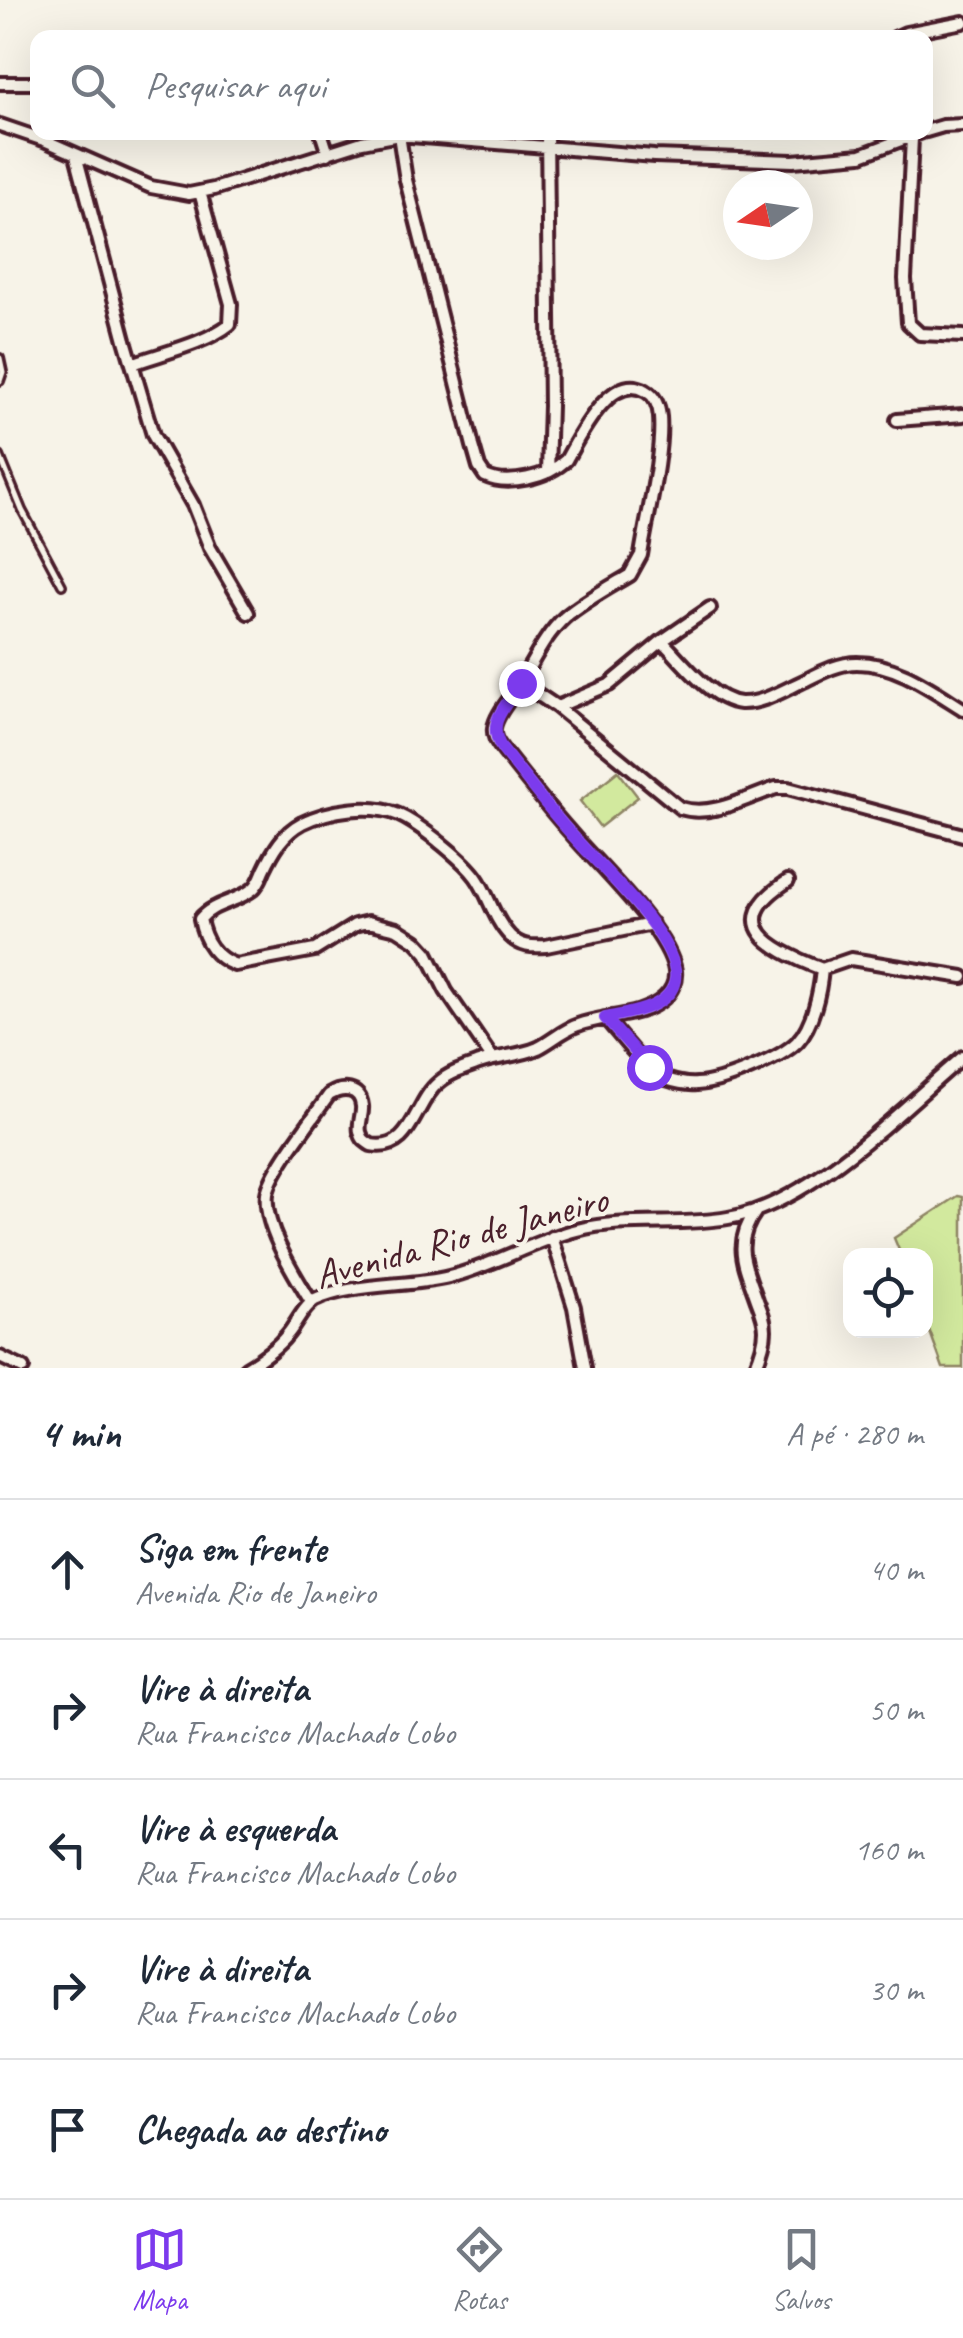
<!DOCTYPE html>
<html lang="pt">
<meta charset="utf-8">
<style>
:root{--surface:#fff;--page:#f6f6f7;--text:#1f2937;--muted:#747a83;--line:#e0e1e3;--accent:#7c3aed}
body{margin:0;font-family:Caveat,sans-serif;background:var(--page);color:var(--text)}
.controls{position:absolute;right:30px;bottom:30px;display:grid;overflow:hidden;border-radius:20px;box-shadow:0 10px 40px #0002}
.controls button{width:90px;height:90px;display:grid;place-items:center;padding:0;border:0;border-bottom:2px solid var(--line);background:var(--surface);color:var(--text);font:50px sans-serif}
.compass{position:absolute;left:723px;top:170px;width:90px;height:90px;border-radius:50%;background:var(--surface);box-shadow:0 10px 40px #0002;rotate:257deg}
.stop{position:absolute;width:30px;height:30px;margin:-22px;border:8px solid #7c3aed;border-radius:50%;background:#fff}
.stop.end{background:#7c3aed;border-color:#fff;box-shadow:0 2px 10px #0008}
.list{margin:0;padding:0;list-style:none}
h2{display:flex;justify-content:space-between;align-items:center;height:130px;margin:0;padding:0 40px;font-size:42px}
h2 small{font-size:32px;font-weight:400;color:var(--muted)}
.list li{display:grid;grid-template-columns:65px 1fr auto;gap:30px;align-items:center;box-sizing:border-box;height:140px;padding:0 40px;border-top:2px solid var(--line)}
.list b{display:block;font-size:38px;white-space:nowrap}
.list p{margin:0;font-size:32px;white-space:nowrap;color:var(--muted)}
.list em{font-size:32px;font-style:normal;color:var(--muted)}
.icon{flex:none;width:55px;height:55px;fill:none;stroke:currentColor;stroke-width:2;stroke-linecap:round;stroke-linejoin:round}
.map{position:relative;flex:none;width:963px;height:1368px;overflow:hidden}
.search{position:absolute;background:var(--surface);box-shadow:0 10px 40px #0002;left:30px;right:30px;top:30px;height:110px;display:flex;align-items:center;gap:25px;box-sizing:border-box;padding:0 35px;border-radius:20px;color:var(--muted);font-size:38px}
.sheet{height:830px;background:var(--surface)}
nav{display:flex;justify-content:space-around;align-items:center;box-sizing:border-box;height:140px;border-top:2px solid var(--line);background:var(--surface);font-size:28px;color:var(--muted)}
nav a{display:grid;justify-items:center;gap:5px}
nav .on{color:var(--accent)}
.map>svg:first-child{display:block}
.green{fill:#d2e99e;stroke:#8e8464;stroke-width:2.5}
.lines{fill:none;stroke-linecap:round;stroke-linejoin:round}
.lane-casing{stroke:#4a1f2b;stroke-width:12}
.street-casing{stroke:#4a1f2b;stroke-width:18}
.lane{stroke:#f7f3e8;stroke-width:5}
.street{stroke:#f7f3e8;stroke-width:10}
.route{stroke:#7c3aed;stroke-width:12}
.labels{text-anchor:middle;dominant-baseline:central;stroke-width:8;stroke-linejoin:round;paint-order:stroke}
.street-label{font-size:40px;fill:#4a1f2b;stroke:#f7f3e8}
</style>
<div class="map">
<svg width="963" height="1368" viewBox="0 0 963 1368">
<rect width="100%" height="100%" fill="#f7f3e8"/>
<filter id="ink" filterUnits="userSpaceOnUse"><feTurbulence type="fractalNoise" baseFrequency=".01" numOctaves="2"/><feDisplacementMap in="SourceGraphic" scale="20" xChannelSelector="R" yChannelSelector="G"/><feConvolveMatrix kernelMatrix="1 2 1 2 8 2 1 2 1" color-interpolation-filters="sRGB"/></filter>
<g filter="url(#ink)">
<path class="green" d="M 618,771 L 638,797 L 600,827 L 580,801 Z
M 958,1196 L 963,1197 L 963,1368 L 943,1368 L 926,1321 L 926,1256 L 901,1255 L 894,1238 Z"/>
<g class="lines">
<defs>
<path id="lane" d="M 0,358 L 3,372 L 0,381
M 0,456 L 22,510 L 62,585"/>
<path id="street" d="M 895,38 L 906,33 L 963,22
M 0,83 L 38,83
M 0,125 L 44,140 L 151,187 L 189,194 L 214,189 L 362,142 L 399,135 L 654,156 L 793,161 L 861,155 L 922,132
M 926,131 L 943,126 L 963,125
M 321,132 L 328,154
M 547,132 L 550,406 L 548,472
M 912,138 L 905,279 L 908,323 L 920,334 L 963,336
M 76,155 L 125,340 L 153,435 L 193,505 L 210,548 L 248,613
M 132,364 C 162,353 205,344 230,324 L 231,304 L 200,192
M 897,420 L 963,415
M 662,641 C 682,661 711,700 740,703 C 763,704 786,689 806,680 C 822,672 839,663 857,663 C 896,663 931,689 963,709
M 521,683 L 557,707 L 680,808 C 711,818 746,798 776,788 L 788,788 L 963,835
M 557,707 L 609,685 L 662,641 L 710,608
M 788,881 C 720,924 774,951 822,969
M 605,1018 C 622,1037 644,1069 666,1079 C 675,1082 687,1085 697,1084 C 721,1083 780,1059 797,1042 C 813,1025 820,992 822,969 L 851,959 L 963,977
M 492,1058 L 446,991 L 427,953 L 416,941 L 397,929 L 368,922 L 355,925 L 315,950 L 235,965 C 214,957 204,941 200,919 C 213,903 237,902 253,889 C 259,884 261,877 264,870 C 273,851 283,833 302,823 C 329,810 371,803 399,815 C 413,821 425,831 437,840 C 451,852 465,862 476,877 C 489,895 494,920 510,936 C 521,947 532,947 546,946 L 652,924
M 552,1237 L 574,1307 L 585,1368
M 311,1302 C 295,1275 263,1227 267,1194 C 271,1170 314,1117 329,1095 C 342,1087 360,1087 362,1106 C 363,1115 358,1123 360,1132 C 363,1141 364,1140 371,1145 C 412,1153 414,1103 438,1083 C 449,1073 465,1068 479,1063 C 498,1056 520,1056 538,1048 C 552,1041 563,1030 578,1025 C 605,1015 642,1018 664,998 C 672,991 676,981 675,971 C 669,931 597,864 570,832 C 546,805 524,777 502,749 C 497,742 493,737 494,728 C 496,714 510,700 517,688 C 533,663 543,637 565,617 C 584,601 608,588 630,575 L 641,555 C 647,516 663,455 660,417 C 659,407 655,396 646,391 C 611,370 579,437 566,460 C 548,477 508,487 485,476 L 479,467 L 473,446 L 406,180 L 399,135
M 0,1357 L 23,1368
M 246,1368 C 261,1359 276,1349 287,1335 C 296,1325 303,1307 315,1300 C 351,1283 409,1287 449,1277 C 493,1266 533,1241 577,1230 C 627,1217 679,1227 728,1218 C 811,1204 899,1111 963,1057
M 755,1368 C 760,1356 765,1343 765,1330 C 765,1319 761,1310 757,1300 C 745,1265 732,1244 756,1211"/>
</defs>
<use href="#lane" class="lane-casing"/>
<use href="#street" class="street-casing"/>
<use href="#lane" class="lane"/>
<use href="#street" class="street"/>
</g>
</g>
<g class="lines" filter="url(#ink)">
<path class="route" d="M 521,683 C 506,706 485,722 502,749 C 526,779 549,810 575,838 C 599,865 632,896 652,924 C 662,938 678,963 675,980 C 670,1009 628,1013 605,1018 L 649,1067"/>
</g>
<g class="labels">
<g class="street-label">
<text transform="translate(461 1237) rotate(-15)">Avenida Rio de Janeiro</text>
</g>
</g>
</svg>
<div class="controls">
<button><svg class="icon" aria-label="locate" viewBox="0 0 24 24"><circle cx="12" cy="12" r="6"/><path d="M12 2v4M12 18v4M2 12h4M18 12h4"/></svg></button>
</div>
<svg class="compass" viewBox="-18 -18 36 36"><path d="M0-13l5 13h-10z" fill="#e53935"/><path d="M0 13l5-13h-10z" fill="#747a83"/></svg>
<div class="stop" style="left:649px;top:1067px"></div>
<div class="stop end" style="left:521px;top:683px"></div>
<div class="search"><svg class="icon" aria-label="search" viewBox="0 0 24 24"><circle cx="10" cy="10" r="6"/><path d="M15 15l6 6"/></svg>Pesquisar aqui</div>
</div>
<section class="sheet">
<h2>4 min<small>A pé · 280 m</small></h2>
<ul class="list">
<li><svg class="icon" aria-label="ahead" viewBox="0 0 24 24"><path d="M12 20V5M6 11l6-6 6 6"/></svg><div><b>Siga em frente</b><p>Avenida Rio de Janeiro</p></div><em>40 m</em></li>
<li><svg class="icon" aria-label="right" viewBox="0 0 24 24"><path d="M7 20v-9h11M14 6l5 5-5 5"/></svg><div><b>Vire à direita</b><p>Rua Francisco Machado Lobo</p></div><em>50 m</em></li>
<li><svg class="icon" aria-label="left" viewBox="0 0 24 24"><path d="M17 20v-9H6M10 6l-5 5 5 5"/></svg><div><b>Vire à esquerda</b><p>Rua Francisco Machado Lobo</p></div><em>160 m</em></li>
<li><svg class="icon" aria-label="right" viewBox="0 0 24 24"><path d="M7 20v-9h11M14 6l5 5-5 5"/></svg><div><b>Vire à direita</b><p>Rua Francisco Machado Lobo</p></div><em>30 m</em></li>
<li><svg class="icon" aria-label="arrive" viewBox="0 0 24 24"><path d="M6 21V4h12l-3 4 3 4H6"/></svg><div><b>Chegada ao destino</b></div></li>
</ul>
</section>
<nav>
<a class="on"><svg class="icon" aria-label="map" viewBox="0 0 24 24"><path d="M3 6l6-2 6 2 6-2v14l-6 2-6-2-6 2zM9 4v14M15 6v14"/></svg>Mapa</a>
<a><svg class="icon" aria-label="directions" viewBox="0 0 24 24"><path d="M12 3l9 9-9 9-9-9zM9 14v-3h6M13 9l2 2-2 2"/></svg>Rotas</a>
<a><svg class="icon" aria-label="saved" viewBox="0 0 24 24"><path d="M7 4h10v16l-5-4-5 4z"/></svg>Salvos</a>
</nav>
